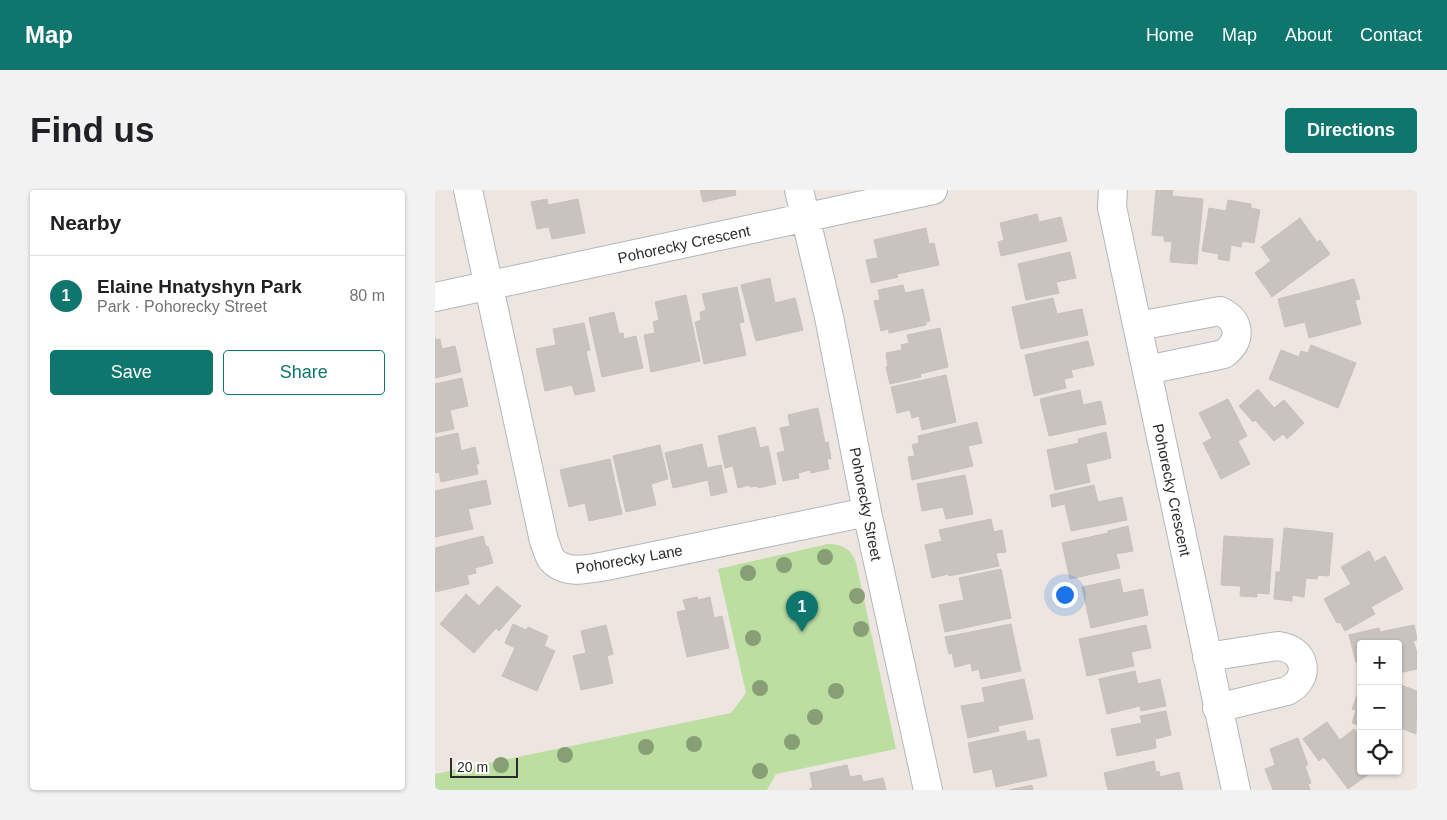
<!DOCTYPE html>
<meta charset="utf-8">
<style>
:root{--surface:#fff;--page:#f2f2f2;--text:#202124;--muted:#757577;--line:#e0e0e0;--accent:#0f766e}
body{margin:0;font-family:Arial,sans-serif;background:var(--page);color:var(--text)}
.controls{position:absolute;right:15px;bottom:15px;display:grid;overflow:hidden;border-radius:5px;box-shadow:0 1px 4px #0004}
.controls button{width:45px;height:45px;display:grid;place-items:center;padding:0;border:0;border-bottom:1px solid var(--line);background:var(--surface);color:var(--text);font:25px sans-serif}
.scale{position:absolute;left:15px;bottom:12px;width:68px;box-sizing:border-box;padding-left:5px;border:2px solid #2c2c2c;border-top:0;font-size:14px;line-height:18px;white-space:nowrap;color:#2c2c2c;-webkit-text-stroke:4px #fff;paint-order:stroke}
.you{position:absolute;left:629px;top:404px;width:18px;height:18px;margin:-12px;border:4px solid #fff;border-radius:50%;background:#1a73e8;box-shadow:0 0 0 8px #1a73e833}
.badge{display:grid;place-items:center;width:32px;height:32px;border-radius:50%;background:var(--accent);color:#fff;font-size:16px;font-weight:700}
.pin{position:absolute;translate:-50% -41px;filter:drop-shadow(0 1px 2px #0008)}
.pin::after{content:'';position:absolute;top:26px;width:18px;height:15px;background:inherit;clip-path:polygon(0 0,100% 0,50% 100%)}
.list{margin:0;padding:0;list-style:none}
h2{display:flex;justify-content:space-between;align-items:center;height:65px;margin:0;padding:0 20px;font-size:21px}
h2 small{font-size:16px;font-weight:400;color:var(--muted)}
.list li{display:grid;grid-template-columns:32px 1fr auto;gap:15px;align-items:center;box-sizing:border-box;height:80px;padding:0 20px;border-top:1px solid var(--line)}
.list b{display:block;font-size:19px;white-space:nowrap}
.list p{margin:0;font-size:16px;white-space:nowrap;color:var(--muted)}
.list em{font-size:16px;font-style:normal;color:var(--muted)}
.actions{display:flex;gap:10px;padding:15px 20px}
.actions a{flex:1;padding:11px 0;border:1px solid var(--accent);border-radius:5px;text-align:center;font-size:18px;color:var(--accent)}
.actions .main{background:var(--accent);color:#fff}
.icon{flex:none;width:28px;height:28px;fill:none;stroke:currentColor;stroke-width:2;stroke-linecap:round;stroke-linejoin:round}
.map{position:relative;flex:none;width:982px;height:600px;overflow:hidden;border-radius:5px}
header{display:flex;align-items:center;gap:30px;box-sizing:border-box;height:70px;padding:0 25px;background:var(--accent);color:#fff}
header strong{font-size:24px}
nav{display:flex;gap:28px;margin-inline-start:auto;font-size:18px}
.intro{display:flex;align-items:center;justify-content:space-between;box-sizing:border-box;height:120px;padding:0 30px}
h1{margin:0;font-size:35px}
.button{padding:12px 22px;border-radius:5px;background:var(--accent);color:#fff;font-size:18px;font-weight:700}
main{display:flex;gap:30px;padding:0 30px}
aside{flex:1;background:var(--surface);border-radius:5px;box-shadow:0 1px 4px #0004}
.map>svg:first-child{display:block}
.green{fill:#bcdfa1}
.building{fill:#c8c3bf;stroke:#c8c1b9}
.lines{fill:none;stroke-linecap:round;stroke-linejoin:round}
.minor-casing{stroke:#b3b6be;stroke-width:30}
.minor{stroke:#fff;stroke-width:28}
.tree{fill:#889f76}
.labels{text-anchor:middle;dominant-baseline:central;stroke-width:4.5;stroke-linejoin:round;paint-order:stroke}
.street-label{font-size:15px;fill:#2c2c2c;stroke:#fff}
</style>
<header>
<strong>Map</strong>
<nav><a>Home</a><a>Map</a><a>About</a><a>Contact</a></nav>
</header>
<div class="intro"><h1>Find us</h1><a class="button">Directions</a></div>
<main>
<aside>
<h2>Nearby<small></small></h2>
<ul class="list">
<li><span class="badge">1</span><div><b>Elaine Hnatyshyn Park</b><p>Park · Pohorecky Street</p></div><em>80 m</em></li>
</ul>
<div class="actions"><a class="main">Save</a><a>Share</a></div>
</aside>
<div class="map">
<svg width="982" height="600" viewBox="0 0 982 600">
<rect width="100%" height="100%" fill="#ede6e0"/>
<path class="green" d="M 393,354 C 407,354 416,359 421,372 L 461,559 L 341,584 L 332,600 L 0,600 L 0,584 L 296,523 L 311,503 L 283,379 Z"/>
<path class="building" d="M 265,0 L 300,0 L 301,5 L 268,12 Z
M 721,0 L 738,0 L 737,6 L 768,9 L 762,74 L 735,72 L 737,52 L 729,51 L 729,46 L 717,45 Z
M 112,9 L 113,15 L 143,9 L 150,43 L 117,49 L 114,37 L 102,39 L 96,12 Z
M 793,10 L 816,14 L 816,18 L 825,20 L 819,53 L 807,51 L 806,57 L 796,55 L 794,71 L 783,69 L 784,64 L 767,61 L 774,18 L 791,21 Z
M 602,24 L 604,32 L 626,27 L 632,51 L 566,66 L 563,52 L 569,50 L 565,33 Z
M 865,28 L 882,52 L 885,50 L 895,64 L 837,107 L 820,83 L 836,71 L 826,57 Z
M 491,38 L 494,54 L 499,53 L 504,75 L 462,84 L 463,87 L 436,93 L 431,70 L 443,68 L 439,50 Z
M 635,62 L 641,88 L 621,92 L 624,103 L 591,110 L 583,74 Z
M 335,88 L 340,113 L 360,108 L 368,140 L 321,151 L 306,95 Z
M 919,89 L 925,109 L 920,110 L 926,134 L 874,148 L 870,132 L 850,137 L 843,109 Z
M 468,95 L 470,103 L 488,99 L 495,131 L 491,132 L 491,135 L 454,143 L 453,139 L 446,141 L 439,111 L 445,110 L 443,100 Z
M 302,97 L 309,132 L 304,133 L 311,165 L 269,174 L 260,132 L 266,130 L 265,122 L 271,120 L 267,104 Z
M 251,105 L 265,171 L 216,182 L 209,145 L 220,143 L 218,132 L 224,130 L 220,112 Z
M 618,108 L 622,124 L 647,119 L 653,145 L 586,159 L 577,117 Z
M 179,122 L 184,144 L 188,143 L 189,149 L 201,146 L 208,178 L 167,187 L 154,128 Z
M 149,133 L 155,160 L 151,161 L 160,201 L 140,205 L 137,195 L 110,201 L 101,159 L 121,155 L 118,139 Z
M 505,138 L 513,177 L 485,184 L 486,187 L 455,194 L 451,177 L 453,177 L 451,163 L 467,160 L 466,155 L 474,153 L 472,145 Z
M 0,147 L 1,150 L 5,149 L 7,159 L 20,156 L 26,182 L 0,188 Z
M 653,151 L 659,175 L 636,180 L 638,187 L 629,189 L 631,198 L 599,206 L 590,165 Z
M 876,155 L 921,173 L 903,218 L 834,189 L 846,160 L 864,167 L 866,161 L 873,163 Z
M 511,185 L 521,232 L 487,240 L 484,226 L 477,228 L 475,220 L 462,223 L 456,197 Z
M 27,188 L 33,216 L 15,220 L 19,239 L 0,243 L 0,194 Z
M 823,199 L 839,218 L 849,210 L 869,233 L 852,249 L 848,244 L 839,251 L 820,230 L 818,232 L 804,216 Z
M 645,200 L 648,215 L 666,211 L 671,234 L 614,246 L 605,209 Z
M 793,209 L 812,246 L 803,251 L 815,274 L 786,289 L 768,253 L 777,248 L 764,223 Z
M 383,218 L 390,253 L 393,252 L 396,269 L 392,269 L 394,279 L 376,283 L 375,280 L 363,283 L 364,288 L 348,291 L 342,263 L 350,261 L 345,238 L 355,236 L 353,225 Z
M 542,232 L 547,253 L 533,256 L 538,276 L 477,290 L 473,267 L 480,266 L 477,255 L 484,253 L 483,246 Z
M 320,237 L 325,258 L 333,256 L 341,294 L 323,298 L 323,296 L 315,297 L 315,295 L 303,298 L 298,276 L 290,278 L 283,246 Z
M 671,242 L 676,268 L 651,274 L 655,292 L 620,300 L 612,260 L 644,253 L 643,249 Z
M 23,243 L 26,261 L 40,257 L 44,274 L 41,274 L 43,284 L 6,292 L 4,282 L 0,283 L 0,248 Z
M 267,254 L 272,278 L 286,275 L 292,302 L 276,306 L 273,290 L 238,298 L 230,263 Z
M 225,255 L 233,289 L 216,294 L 221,315 L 191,322 L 178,266 Z
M 175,269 L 187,324 L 154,331 L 150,313 L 134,317 L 125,280 Z
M 530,285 L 538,324 L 511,329 L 508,317 L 487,321 L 482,294 Z
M 51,290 L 56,314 L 33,319 L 38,339 L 0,347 L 0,301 Z
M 659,295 L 663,312 L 687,307 L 692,330 L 636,341 L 630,314 L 617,317 L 615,305 Z
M 556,329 L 559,342 L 567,340 L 571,362 L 561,363 L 564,376 L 514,386 L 513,384 L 497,388 L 490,355 L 507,351 L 504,340 Z
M 693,336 L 698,361 L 681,364 L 685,378 L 635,389 L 627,353 L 673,343 L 673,341 Z
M 849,338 L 898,343 L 894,386 L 883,385 L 882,389 L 871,388 L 869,407 L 857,405 L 857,411 L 839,409 L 841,382 L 845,382 Z
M 48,346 L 51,357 L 53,356 L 58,373 L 40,378 L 41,383 L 32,385 L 34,394 L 0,402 L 0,358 Z
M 789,346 L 838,349 L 834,404 L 822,403 L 822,407 L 805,406 L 806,396 L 786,395 Z
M 934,361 L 940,372 L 950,366 L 968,399 L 936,417 L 940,424 L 910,441 L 905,432 L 902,433 L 889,409 L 916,394 L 906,377 Z
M 566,379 L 576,428 L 510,442 L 504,415 L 529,410 L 524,388 Z
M 685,389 L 688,403 L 708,399 L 713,425 L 656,438 L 647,397 Z
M 62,396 L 86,416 L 64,441 L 61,438 L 39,463 L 5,434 L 31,404 L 44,416 Z
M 262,407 L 263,410 L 275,407 L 279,428 L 287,426 L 294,458 L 252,467 L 242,422 L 251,420 L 248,410 Z
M 78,434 L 91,440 L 93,437 L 113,446 L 109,456 L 120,461 L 102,501 L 67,486 L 80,458 L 70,453 Z
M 576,434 L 586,481 L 546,489 L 544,479 L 537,481 L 536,473 L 520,477 L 517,463 L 514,464 L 510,447 Z
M 171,435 L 178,464 L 172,466 L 178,493 L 146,500 L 138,466 L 151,463 L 146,441 Z
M 711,435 L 716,458 L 696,462 L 699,476 L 652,486 L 644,449 Z
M 979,435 L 982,448 L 982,450 L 978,451 L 982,462 L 982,479 L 963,483 L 963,454 L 926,454 L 926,471 L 921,472 L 914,445 L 944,438 L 945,442 Z
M 700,481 L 703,494 L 725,489 L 731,516 L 706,521 L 705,516 L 672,524 L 664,489 Z
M 589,489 L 598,529 L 563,536 L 564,541 L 533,548 L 526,516 L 550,512 L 547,498 Z
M 963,494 L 982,501 L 981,544 L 963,537 Z
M 926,495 L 926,536 L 917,533 L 921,520 L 917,519 Z
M 731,521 L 736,545 L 720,549 L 721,558 L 682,566 L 676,539 L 707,533 L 705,526 Z
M 892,532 L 905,550 L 919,539 L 926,547 L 926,581 L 938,581 L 913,599 L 889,567 L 884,571 L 868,549 Z
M 590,541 L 592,551 L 604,549 L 612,586 L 561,597 L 557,579 L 539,583 L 533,553 Z
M 863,548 L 873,575 L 870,576 L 876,593 L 873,594 L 875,600 L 838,600 L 830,579 L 840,575 L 835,559 Z
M 719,571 L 721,582 L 724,581 L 725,587 L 744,582 L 748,600 L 673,600 L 669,583 Z
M 412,575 L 415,587 L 426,585 L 428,592 L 448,588 L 451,600 L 375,600 L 375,598 L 378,598 L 375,583 Z
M 597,595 L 598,600 L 574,600 Z"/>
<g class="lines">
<defs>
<path id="minor" d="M 33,0 L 109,351 C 112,357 113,365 117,370 C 131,385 154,379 171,376 L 432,322
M 364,0 L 394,127 L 432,322 L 493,600
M 678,0 L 677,17 L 801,600
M 0,107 L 498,0
M 703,136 L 785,121 C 806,131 807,150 789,164 L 712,180
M 772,467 L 843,456 C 871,459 877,488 852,501 L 782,518"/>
</defs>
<use href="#minor" class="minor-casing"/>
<use href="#minor" class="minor"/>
</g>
<g class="tree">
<circle cx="390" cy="367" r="8"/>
<circle cx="349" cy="375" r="8"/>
<circle cx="313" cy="383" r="8"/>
<circle cx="422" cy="406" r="8"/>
<circle cx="426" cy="439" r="8"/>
<circle cx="318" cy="448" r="8"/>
<circle cx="325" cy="498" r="8"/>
<circle cx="401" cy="501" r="8"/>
<circle cx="380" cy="527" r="8"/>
<circle cx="357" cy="552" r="8"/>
<circle cx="259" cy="554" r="8"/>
<circle cx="211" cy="557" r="8"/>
<circle cx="130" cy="565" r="8"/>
<circle cx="66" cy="575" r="8"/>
<circle cx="325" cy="581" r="8"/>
</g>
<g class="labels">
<g class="street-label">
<text transform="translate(249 54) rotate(-12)">Pohorecky Crescent</text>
<text transform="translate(737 300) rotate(78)">Pohorecky Crescent</text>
<text transform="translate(431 314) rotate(79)">Pohorecky Street</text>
<text transform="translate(194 369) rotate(-10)">Pohorecky Lane</text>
</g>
</g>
</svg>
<div class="controls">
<button>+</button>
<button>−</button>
<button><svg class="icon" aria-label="locate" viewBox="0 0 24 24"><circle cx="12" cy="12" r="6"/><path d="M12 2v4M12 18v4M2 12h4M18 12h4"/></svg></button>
</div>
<div class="scale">20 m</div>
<div class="you"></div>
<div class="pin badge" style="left:367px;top:442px">1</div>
</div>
</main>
